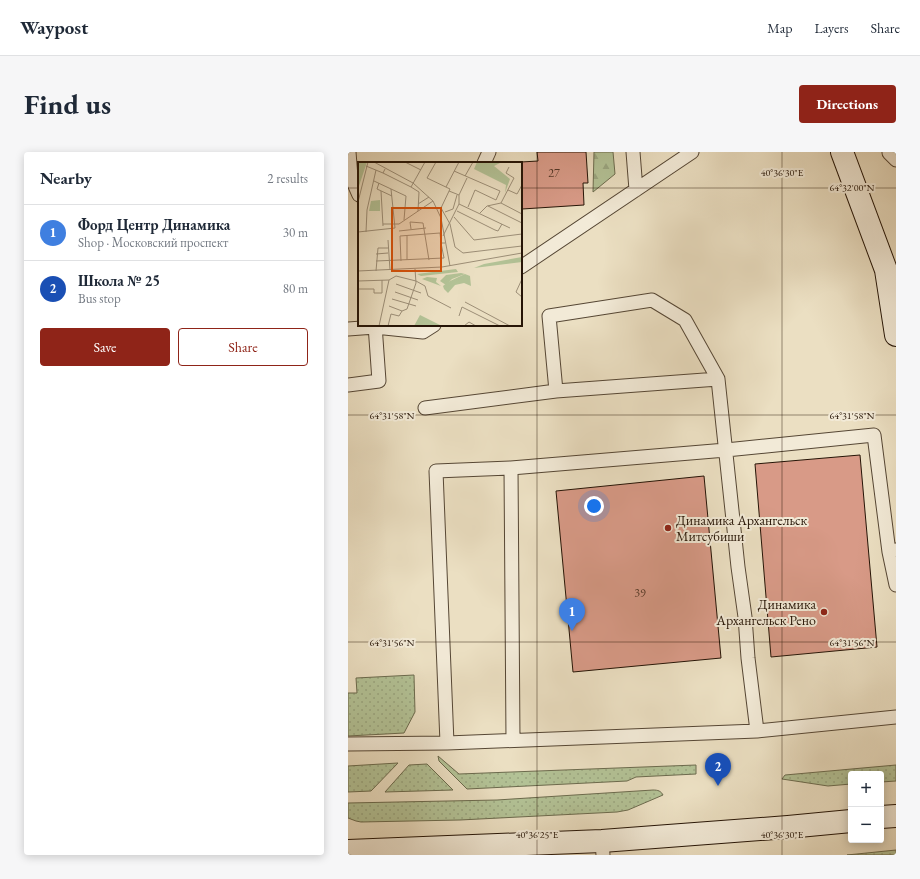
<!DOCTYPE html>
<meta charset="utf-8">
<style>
:root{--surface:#fff;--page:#f6f6f7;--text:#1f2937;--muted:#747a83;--line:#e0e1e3;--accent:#8f2418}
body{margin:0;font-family:"EB Garamond",serif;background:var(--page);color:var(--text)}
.controls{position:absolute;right:12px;bottom:12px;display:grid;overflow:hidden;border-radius:4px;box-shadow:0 2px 10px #0003}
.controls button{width:36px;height:36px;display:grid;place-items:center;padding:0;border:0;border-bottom:1px solid var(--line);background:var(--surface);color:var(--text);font:20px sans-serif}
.you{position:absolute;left:246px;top:354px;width:14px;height:14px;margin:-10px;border:3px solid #fff;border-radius:50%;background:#1a73e8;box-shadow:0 0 0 6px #1a73e833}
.badge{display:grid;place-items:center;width:26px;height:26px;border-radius:50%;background:var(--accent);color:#fff;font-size:13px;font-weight:700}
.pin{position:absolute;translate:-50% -33px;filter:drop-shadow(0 1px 2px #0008)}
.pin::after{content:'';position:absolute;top:21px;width:14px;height:12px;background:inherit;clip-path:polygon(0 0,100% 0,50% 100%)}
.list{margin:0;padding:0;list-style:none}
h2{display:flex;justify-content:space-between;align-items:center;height:52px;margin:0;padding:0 16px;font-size:17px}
h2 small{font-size:13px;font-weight:400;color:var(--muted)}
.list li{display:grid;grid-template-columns:26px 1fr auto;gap:12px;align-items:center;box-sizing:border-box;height:56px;padding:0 16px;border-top:1px solid var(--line)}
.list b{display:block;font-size:15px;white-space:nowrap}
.list p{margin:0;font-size:13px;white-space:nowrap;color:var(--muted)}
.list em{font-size:13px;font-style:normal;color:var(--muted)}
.actions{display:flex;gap:8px;padding:12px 16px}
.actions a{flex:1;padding:9px 0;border:1px solid var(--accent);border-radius:4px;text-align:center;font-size:14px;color:var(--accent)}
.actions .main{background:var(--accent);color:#fff}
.map{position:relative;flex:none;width:548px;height:703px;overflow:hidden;border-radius:4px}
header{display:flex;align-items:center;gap:24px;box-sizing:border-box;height:56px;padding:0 20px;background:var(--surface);border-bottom:1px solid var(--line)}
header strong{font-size:19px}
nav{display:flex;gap:22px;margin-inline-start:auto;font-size:14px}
.intro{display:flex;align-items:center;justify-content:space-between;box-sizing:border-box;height:96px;padding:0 24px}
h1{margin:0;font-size:28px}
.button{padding:10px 18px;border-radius:4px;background:var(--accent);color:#fff;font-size:14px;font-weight:700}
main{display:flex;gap:24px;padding:0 24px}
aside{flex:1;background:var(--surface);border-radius:4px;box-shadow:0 2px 10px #0003}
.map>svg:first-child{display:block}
.grass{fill:url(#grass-dots);stroke:#6c6b4e}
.forest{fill:url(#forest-firs);stroke:#6c6b4e}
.building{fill:#d89a87;stroke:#251406}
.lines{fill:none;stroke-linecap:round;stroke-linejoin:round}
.lane-casing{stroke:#564735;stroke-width:15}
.secondary-casing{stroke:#251406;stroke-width:24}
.lane{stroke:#f2ead7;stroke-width:13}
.secondary{stroke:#f2ead7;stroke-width:22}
.ticks{fill:none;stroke:#251406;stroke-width:1;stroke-opacity:0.45}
.poi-dot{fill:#8f2418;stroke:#f2ead7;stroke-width:1.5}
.labels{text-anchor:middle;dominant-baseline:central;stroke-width:4;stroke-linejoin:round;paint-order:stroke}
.number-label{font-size:12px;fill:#523626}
.poi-label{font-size:14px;fill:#251406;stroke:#f2ead7;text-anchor:start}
.inset-road{fill:none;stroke:#9c8e77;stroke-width:1}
.view{fill:#d4520b;fill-opacity:0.15;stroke:#d4520b;stroke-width:2}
.inset-edge{fill:none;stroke:#251406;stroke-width:2}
.ticks-label{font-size:10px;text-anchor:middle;fill:#251406;stroke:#f2ead7;stroke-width:4;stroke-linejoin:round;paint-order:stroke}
</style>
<header>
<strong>Waypost</strong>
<nav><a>Map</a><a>Layers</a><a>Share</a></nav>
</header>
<div class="intro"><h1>Find us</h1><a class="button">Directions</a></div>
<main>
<aside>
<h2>Nearby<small>2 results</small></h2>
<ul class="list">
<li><span class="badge" style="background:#3f7fe0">1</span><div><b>Форд Центр Динамика</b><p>Shop · Московский проспект</p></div><em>30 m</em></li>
<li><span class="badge" style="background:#1a4fb4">2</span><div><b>Школа № 25</b><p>Bus stop</p></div><em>80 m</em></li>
</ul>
<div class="actions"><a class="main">Save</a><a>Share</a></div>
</aside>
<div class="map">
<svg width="548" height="703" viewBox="0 0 548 703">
<defs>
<pattern id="grass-dots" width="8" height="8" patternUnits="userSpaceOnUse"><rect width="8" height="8" fill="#b3c296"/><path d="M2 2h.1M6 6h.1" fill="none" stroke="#9aa680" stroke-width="1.8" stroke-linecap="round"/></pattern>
<pattern id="forest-firs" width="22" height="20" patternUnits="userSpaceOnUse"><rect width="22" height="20" fill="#b3c296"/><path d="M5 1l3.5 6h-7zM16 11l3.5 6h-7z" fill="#9aa680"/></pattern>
</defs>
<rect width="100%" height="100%" fill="#ebdfc2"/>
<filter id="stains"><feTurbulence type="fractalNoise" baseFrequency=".005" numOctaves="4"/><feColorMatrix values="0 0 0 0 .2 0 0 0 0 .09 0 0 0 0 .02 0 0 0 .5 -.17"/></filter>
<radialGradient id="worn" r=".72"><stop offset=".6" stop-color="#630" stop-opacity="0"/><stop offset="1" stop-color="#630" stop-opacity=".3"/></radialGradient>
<path class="grass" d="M 66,523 L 67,560 L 56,581 L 0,584 L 0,541 L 9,541 L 8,526 Z
M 90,604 L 111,622 L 348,613 L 348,622 L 288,625 L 279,629 L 119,637 L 91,609 Z
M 50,611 L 23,639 L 0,640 L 0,614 Z
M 79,612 L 105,638 L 37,640 L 61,613 Z
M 548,613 L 548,629 L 533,630 L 533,622 L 503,622 L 503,632 L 480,634 L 434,627 L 437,623 Z
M 305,638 C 310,638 313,639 315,643 L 280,658 L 269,660 L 112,668 L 13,670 L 8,669 L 0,666 L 0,651 L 149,648 Z
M 548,698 L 548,703 L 499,703 Z"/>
<path class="forest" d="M 246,0 L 265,0 L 267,22 L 245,40 Z"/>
<path class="building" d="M 189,0 L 238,0 L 240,31 L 235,31 L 236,53 L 174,57 L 174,51 L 173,51 L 173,10 L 190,9 Z
M 512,303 L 529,495 L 423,505 L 407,312 Z
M 356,324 L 373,506 L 225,520 L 208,339 Z"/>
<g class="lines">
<defs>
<path id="lane" d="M 1,0 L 3,25 L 11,43
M 285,0 L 288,38
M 541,0 L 541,1 L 548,8
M 136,11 L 141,0
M 173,115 L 344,0
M 0,177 L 27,175 L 75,180 L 86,173
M 0,233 L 31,229 L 27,173
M 208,239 L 201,164 L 304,148 L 337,168 L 370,227 L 390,415 L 397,465 L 400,506 L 409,579
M 77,256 L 208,239 L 370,227
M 163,316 L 165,588
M 548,398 L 541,400 L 548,433
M 99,591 L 88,319 L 163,316 L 378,298 L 526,283 L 541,400
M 0,592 L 99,591 L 409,579 L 548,565
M 254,689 L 255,703"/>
<path id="secondary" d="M 494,0 L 538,118 L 548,183
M 533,665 L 548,664
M 0,699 L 254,689 L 440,675 L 503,669"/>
</defs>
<use href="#lane" class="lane-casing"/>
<use href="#secondary" class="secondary-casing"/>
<use href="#lane" class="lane"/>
<use href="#secondary" class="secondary"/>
</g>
<path class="ticks" d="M 189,0 L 189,703M 434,0 L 434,703M 0,36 L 11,36M 173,36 L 548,36M 0,263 L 548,263M 0,490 L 548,490"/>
<g class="poi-dot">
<circle cx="320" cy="376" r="4"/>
<circle cx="476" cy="460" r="4"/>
</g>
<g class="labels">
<g class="number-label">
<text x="206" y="21">27</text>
<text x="292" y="441">39</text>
</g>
<g class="poi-label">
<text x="328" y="368">Динамика Архангельск<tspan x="328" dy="16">Митсубиши</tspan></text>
<text x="468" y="452" text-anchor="end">Динамика<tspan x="468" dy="16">Архангельск Рено</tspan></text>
</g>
</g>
<g transform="translate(10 10)">
<rect width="164" height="164" fill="#ebdfc2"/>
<path d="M 0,0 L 9,0 L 0,27 ZM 119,0 L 144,0 L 136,4 L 152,17 L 147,31 L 148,23 L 116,7 ZM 164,95 L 164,100 L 116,106 L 126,102 ZM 98,107 L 100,110 L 63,114 L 59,112 ZM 62,153 L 84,164 L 56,164 Z" fill="#b3c296"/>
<path d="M 103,111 L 107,112 L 94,117 L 88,123 L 82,119 L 88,113 ZM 69,115 L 79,116 L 78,120 L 83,124 L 64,117 Z" fill="#b3c296"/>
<path d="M 107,112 L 112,114 L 113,124 L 106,121 L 97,123 L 90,131 L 86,127 L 85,124 L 90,120 Z" fill="#b3c296"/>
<path d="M 22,38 L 22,49 L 11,49 L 13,39 Z" fill="#b3c296"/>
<path class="inset-road" d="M 16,0 L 55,21 L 75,39 L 83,56 L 92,104M 47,0 L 63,8M 78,0 L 69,16 L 92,27 L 83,46 L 92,62 L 97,85 L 105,91 L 164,84M 8,4 L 25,11M 27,7 L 25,11 L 53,25 L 67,0M 96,9 L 142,29 L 138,38 L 117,28 L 110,45M 107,14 L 115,0M 16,19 L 48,34 L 46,58M 21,21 L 19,27 L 34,34M 53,25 L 61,30 L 60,49M 88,25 L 101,0M 150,28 L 159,32 L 164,23M 23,29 L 25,64M 101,33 L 109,16M 0,40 L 10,0M 143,41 L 156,16 L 148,11 L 151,5M 60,42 L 71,35M 101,42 L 152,66M 130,44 L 164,61M 99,49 L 137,68 L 140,69 L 144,62M 87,50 L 95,47 L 99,33M 122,51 L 129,44 L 143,41 L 164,52M 96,55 L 116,78 L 164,72M 25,62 L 41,62 L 75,39M 53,67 L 52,60 L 65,61 L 71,98M 41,69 L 68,66M 0,70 L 37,66 L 33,27M 8,70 L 9,48 L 18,8M 49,74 L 49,98M 85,74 L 101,42 L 101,33 L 91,29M 30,78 L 32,108M 18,92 L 30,91M 18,99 L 86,96 L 83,81 L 87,81M 43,99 L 42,74 L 82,71 L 83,81M 0,109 L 84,105 L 164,91M 18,109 L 20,86 L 30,86M 164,117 L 158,130 L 164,135M 0,119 L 31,118 L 38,114 L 58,119 L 67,124 L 70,134 L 93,146M 38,122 L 63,131M 0,127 L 16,127 L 16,131 L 24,131 L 24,118M 37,130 L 60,138M 34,137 L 58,144M 107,140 L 152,164M 31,144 L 44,149 L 49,147 L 58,121 L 57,107M 101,154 L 104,145 L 142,164M 21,164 L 31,118M 30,164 L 33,152 L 41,154 L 44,149M 106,164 L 111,160 L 118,164"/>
<path class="view" d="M 34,46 L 83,46 L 83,109 L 34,109 Z"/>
<rect width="164" height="164" class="inset-edge"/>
</g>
<g class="ticks-label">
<text x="434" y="24">40°36'30"E</text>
<text x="504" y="39">64°32'00"N</text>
<text x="44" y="267">64°31'58"N</text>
<text x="504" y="267">64°31'58"N</text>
<text x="44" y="494">64°31'56"N</text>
<text x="504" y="494">64°31'56"N</text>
<text x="189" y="686">40°36'25"E</text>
<text x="434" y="686">40°36'30"E</text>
</g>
<rect width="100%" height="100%" filter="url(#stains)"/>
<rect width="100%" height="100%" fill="url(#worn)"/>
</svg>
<div class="controls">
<button>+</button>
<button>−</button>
</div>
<div class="you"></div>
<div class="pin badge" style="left:224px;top:479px;background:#3f7fe0">1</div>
<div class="pin badge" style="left:370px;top:634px;background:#1a4fb4">2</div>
</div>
</main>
